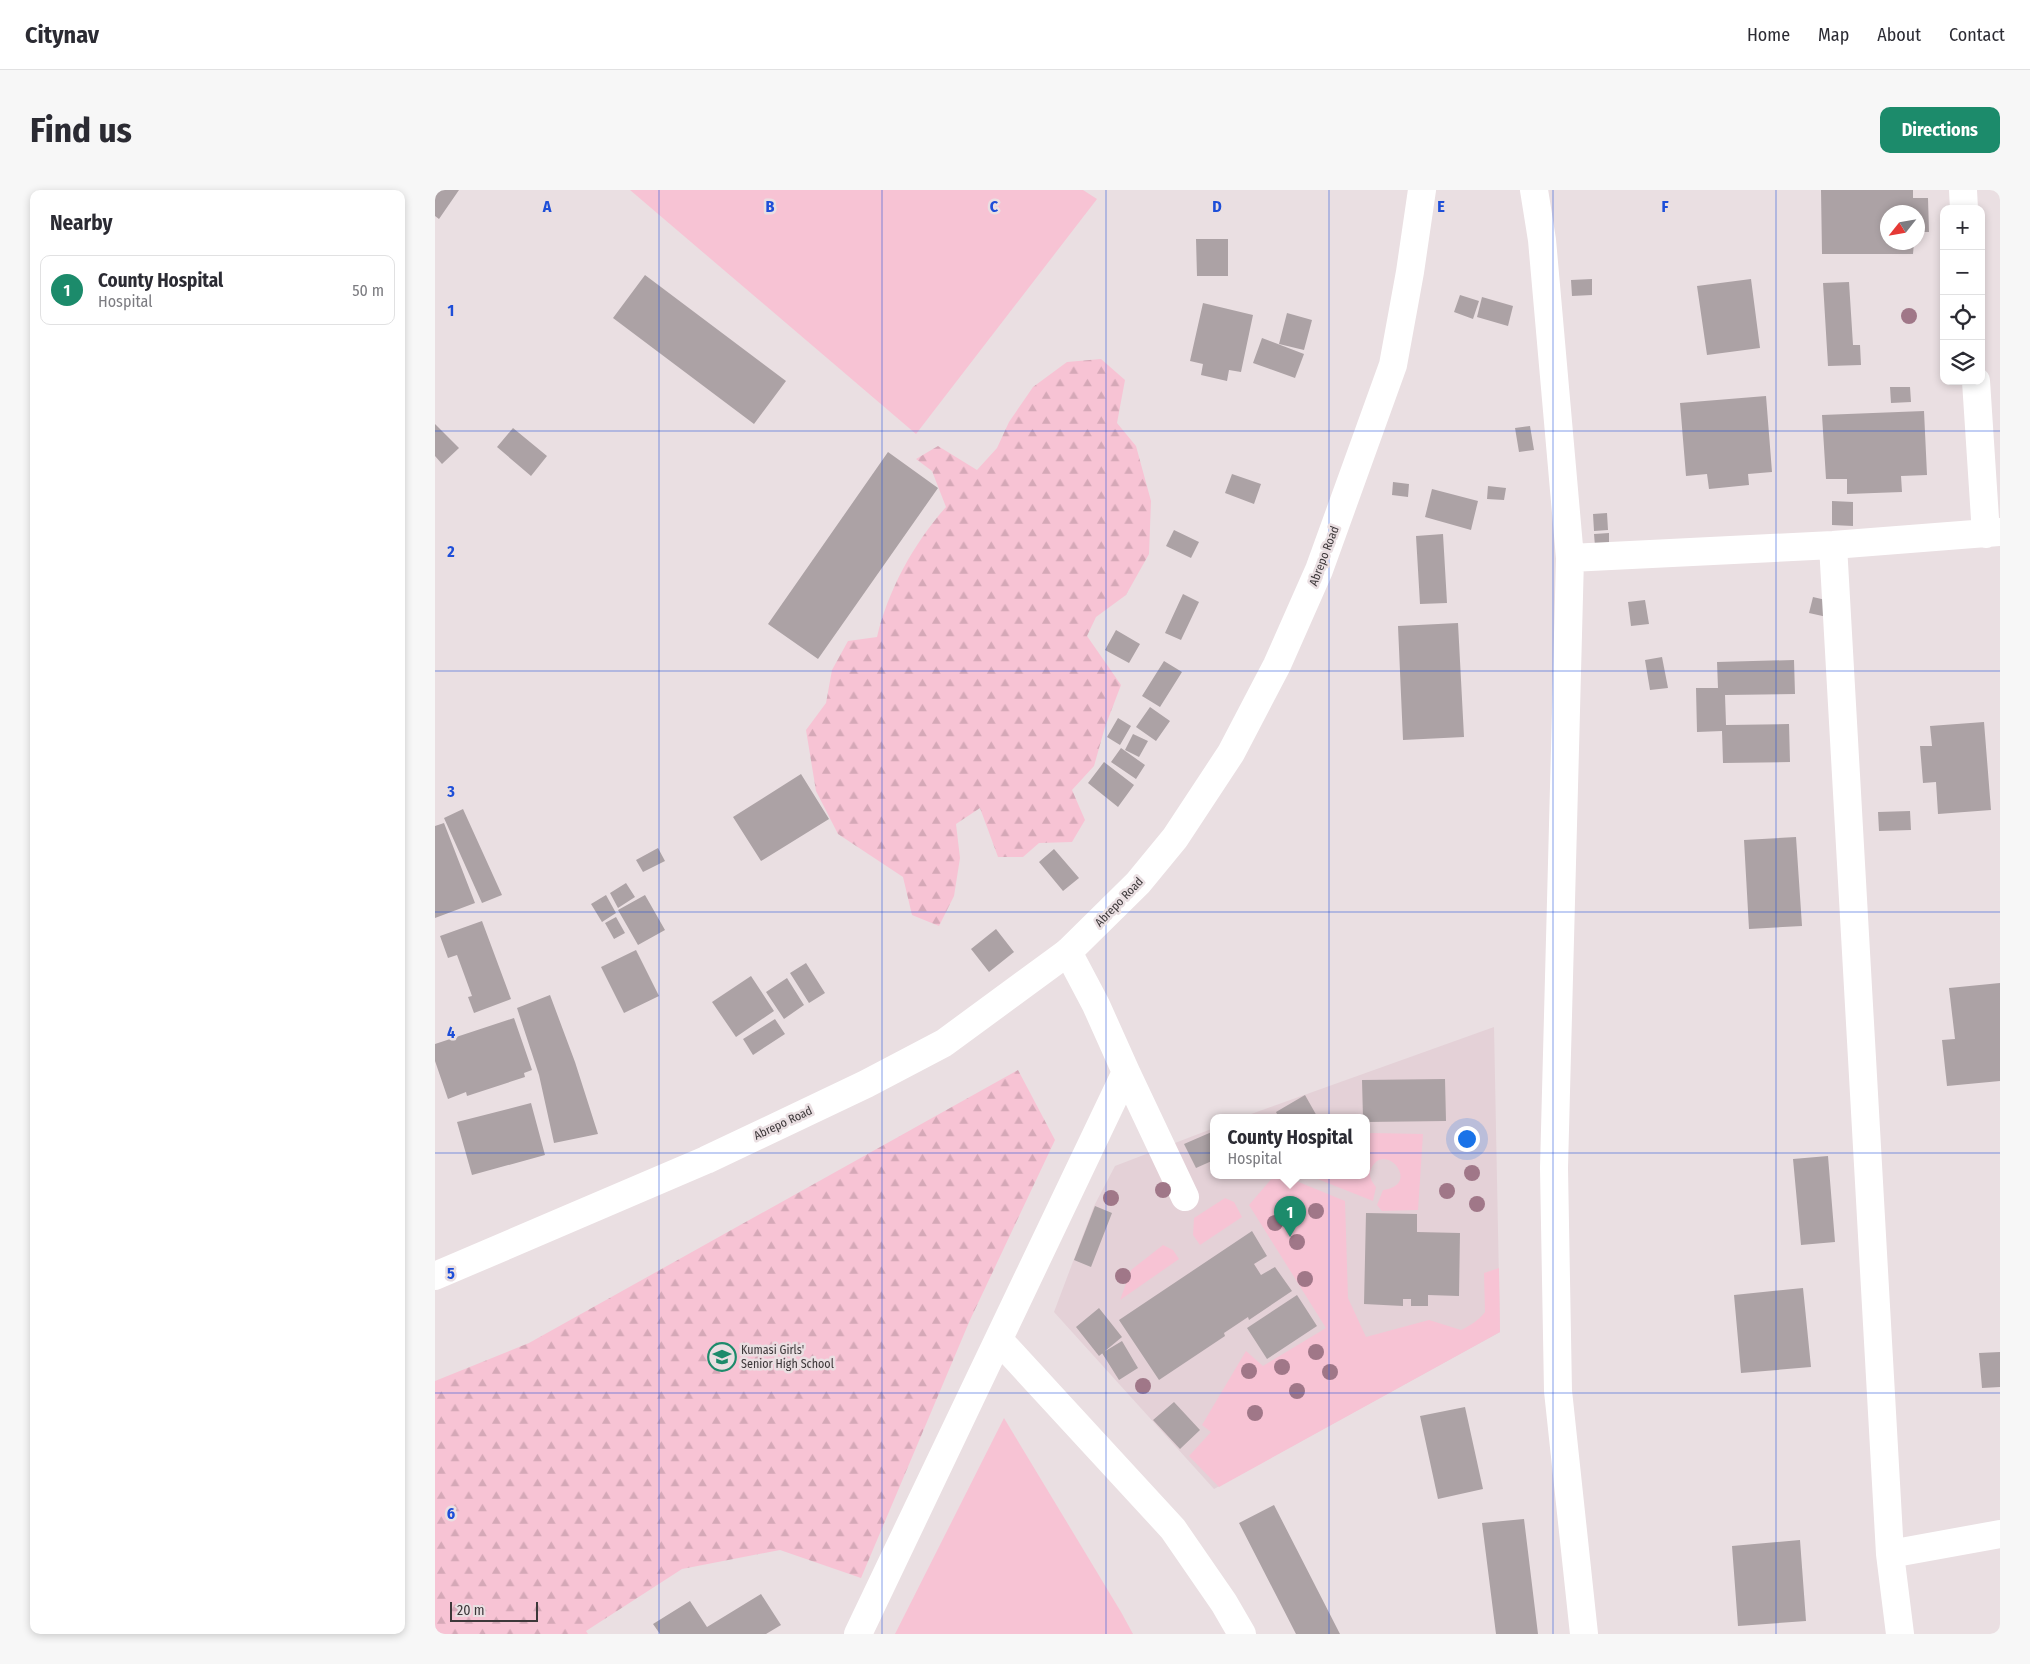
<!DOCTYPE html>
<meta charset="utf-8">
<style>
:root{--surface:#fff;--page:#f7f7f7;--text:#2b2b33;--muted:#7c7c81;--line:#e1e1e2;--accent:#1c8b6b}
body{margin:0;font-family:"Fira Sans Condensed",sans-serif;background:var(--page);color:var(--text)}
.controls{position:absolute;right:15px;top:15px;display:grid;overflow:hidden;border-radius:10px;box-shadow:0 2px 8px #0003}
.controls button{width:45px;height:45px;display:grid;place-items:center;padding:0;border:0;border-bottom:1px solid var(--line);background:var(--surface);color:var(--text);font:25px sans-serif}
.compass{position:absolute;left:1445px;top:15px;width:45px;height:45px;border-radius:50%;background:var(--surface);box-shadow:0 2px 8px #0003;rotate:239deg}
.scale{position:absolute;left:15px;bottom:12px;width:88px;box-sizing:border-box;padding-left:5px;border:2px solid #3d383a;border-top:0;font-size:14px;line-height:18px;white-space:nowrap;color:#3d383a;-webkit-text-stroke:4px #eadfe2;paint-order:stroke}
.you{position:absolute;left:1031px;top:948px;width:18px;height:18px;margin:-12px;border:4px solid #fff;border-radius:50%;background:#1a73e8;box-shadow:0 0 0 8px #1a73e833}
.badge{display:grid;place-items:center;width:32px;height:32px;border-radius:50%;background:var(--accent);color:#fff;font-size:16px;font-weight:700}
.pin{position:absolute;translate:-50% -41px;filter:drop-shadow(0 1px 2px #0008)}
.pin::after{content:'';position:absolute;top:26px;width:18px;height:15px;background:inherit;clip-path:polygon(0 0,100% 0,50% 100%)}
.popup{position:absolute;left:775px;top:924px;width:160px;height:65px;box-sizing:border-box;display:grid;place-content:center;border-radius:10px;background:var(--surface);filter:drop-shadow(0 1px 4px #0005);font-size:16px;white-space:nowrap;color:var(--muted)}
.popup b{font-size:19px;color:var(--text)}
.popup::after{content:'';position:absolute;left:50%;top:100%;margin-left:-10px;border:10px solid transparent;border-top-color:var(--surface)}
.list{margin:0;padding:0;list-style:none}
h2{display:flex;justify-content:space-between;align-items:center;height:65px;margin:0;padding:0 20px;font-size:21px}
h2 small{font-size:16px;font-weight:400;color:var(--muted)}
.list li{display:grid;grid-template-columns:32px 1fr auto;gap:15px;align-items:center;box-sizing:border-box;height:70px;margin:0 10px 10px;padding:0 10px;border:1px solid var(--line);border-radius:10px}
.list b{display:block;font-size:19px;white-space:nowrap}
.list p{margin:0;font-size:16px;white-space:nowrap;color:var(--muted)}
.list em{font-size:16px;font-style:normal;color:var(--muted)}
.icon{flex:none;width:28px;height:28px;fill:none;stroke:currentColor;stroke-width:2;stroke-linecap:round;stroke-linejoin:round}
.map{position:relative;flex:none;width:1565px;height:1444px;overflow:hidden;border-radius:10px}
header{display:flex;align-items:center;gap:30px;box-sizing:border-box;height:70px;padding:0 25px;background:var(--surface);border-bottom:1px solid var(--line)}
header strong{font-size:24px}
nav{display:flex;gap:28px;margin-inline-start:auto;font-size:18px}
.intro{display:flex;align-items:center;justify-content:space-between;box-sizing:border-box;height:120px;padding:0 30px}
h1{margin:0;font-size:35px}
.button{padding:12px 22px;border-radius:10px;background:var(--accent);color:#fff;font-size:18px;font-weight:700}
main{display:flex;gap:30px;padding:0 30px}
aside{flex:1;background:var(--surface);border-radius:10px;box-shadow:0 2px 8px #0003}
.map>svg:first-child{display:block}
.built{fill:#e4d1d7}
.grass{fill:#f7c3d4}
.forest{fill:url(#forest-firs)}
.building{fill:#aca2a5}
.lines{fill:none;stroke-linecap:round;stroke-linejoin:round}
.minor{stroke:#fff;stroke-width:28}
.major{stroke:#fff;stroke-width:28}
.tree{fill:#a07788}
.grid{fill:none;stroke:#1d4ed8;stroke-width:1;stroke-opacity:0.55}
.labels{text-anchor:middle;dominant-baseline:central;stroke-width:5;stroke-linejoin:round;paint-order:stroke}
.street-label{font-size:12px;fill:#3d383a;stroke:#eadfe2}
.poi-label{font-size:12px;fill:#3d383a;stroke:#eadfe2;text-anchor:start}
.grid-label{font-size:16px;text-anchor:middle;font-weight:bold;fill:#1d4ed8;stroke:#eadfe2;stroke-width:5;stroke-linejoin:round;paint-order:stroke}
</style>
<header>
<strong>Citynav</strong>
<nav><a>Home</a><a>Map</a><a>About</a><a>Contact</a></nav>
</header>
<div class="intro"><h1>Find us</h1><a class="button">Directions</a></div>
<main>
<aside>
<h2>Nearby<small></small></h2>
<ul class="list">
<li><span class="badge">1</span><div><b>County Hospital</b><p>Hospital</p></div><em>50 m</em></li>
</ul>
</aside>
<div class="map">
<svg width="1565" height="1444" viewBox="0 0 1565 1444">
<defs>
<pattern id="forest-firs" width="22" height="20" patternUnits="userSpaceOnUse" patternTransform="scale(1.25)"><rect width="22" height="20" fill="#f7c3d4"/><path d="M5 1l3.5 6h-7zM16 11l3.5 6h-7z" fill="#d5a8b7"/></pattern>
</defs>
<rect width="100%" height="100%" fill="#eadfe2"/>
<path class="built" d="M 1059,837 L 1065,1142 L 779,1299 L 619,1122 L 659,1016 L 680,976 L 779,938 L 779,986 L 931,986 L 931,928 L 805,928 Z"/>
<path class="grass" d="M 195,0 L 648,0 L 662,9 L 481,244 Z
M 937,943 L 988,944 L 983,1020 L 947,1021 L 942,1015 L 948,1000 C 988,995 949,949 936,979 C 933,986 937,992 941,997 L 938,1011 L 875,986 L 931,986 L 931,944 Z
M 839,986 L 849,986 L 910,1011 L 913,1108 L 931,1147 L 994,1130 L 1026,1140 C 1036,1135 1043,1131 1050,1122 L 1049,1083 L 1064,1078 L 1065,1142 L 784,1297 L 754,1266 L 776,1242 L 767,1235 L 811,1161 L 828,1176 L 891,1138 L 814,1015 Z
M 790,1008 L 799,1012 L 807,1027 L 765,1055 L 758,1045 L 759,1028 Z
M 728,1055 L 738,1060 L 744,1069 L 685,1110 L 696,1080 Z
M 569,1228 L 686,1422 L 698,1444 L 460,1444 Z"/>
<path class="forest" d="M 666,169 L 690,190 L 682,233 L 701,256 L 716,311 L 714,364 L 691,405 L 661,427 L 652,446 L 686,495 L 670,537 L 659,576 L 637,600 L 650,630 L 637,652 L 604,653 L 588,667 L 563,667 L 545,618 L 521,634 L 525,668 L 519,706 L 504,736 L 477,725 L 468,687 L 403,644 L 381,601 L 371,540 L 391,513 L 397,480 L 413,451 L 442,447 C 453,400 479,353 511,317 L 497,281 L 481,269 L 503,256 L 542,280 L 562,258 L 574,232 L 598,197 L 632,172 Z
M 583,880 L 620,950 L 535,1130 L 426,1388 L 345,1360 L 247,1379 L 151,1441 L 153,1444 L 0,1444 L 0,1191 L 94,1153 Z"/>
<path class="building" d="M 0,0 L 24,0 L 4,29 L 0,26 Z
M 1386,0 L 1478,0 L 1478,8 L 1493,8 L 1494,42 L 1482,42 L 1482,22 L 1452,22 L 1452,52 L 1479,52 L 1478,64 L 1387,64 Z
M 761,49 L 793,49 L 793,86 L 762,86 Z
M 210,85 L 351,191 L 319,234 L 178,128 Z
M 1157,89 L 1157,105 L 1137,106 L 1136,90 Z
M 1316,89 L 1325,158 L 1272,165 L 1262,96 Z
M 1414,92 L 1418,155 L 1425,155 L 1426,175 L 1393,176 L 1388,93 Z
M 1025,105 L 1044,111 L 1038,129 L 1019,122 Z
M 1047,107 L 1078,116 L 1073,136 L 1042,127 Z
M 768,113 L 818,125 L 806,182 L 794,180 L 792,191 L 766,185 L 768,174 L 755,171 Z
M 852,123 L 877,130 L 869,160 L 844,154 Z
M 827,148 L 869,164 L 860,188 L 818,173 Z
M 1455,197 L 1475,197 L 1476,212 L 1456,213 Z
M 1331,206 L 1337,282 L 1313,284 L 1314,295 L 1274,299 L 1272,284 L 1251,286 L 1245,213 Z
M 1489,221 L 1492,285 L 1466,286 L 1467,302 L 1412,304 L 1412,289 L 1391,289 L 1387,225 Z
M 0,234 L 24,258 L 7,274 L 0,266 Z
M 1095,236 L 1099,260 L 1084,262 L 1080,238 Z
M 78,238 L 112,266 L 96,286 L 62,257 Z
M 453,262 L 503,298 L 383,469 L 333,434 Z
M 797,284 L 826,294 L 819,314 L 790,303 Z
M 958,292 L 974,294 L 973,307 L 957,305 Z
M 1053,296 L 1071,298 L 1069,310 L 1052,309 Z
M 997,299 L 1043,311 L 1036,340 L 990,327 Z
M 1397,311 L 1418,312 L 1418,336 L 1397,335 Z
M 1172,323 L 1173,340 L 1159,341 L 1158,324 Z
M 739,340 L 764,352 L 756,368 L 731,356 Z
M 1174,343 L 1174,354 L 1160,356 L 1159,344 Z
M 1008,344 L 1012,413 L 985,414 L 981,346 Z
M 748,404 L 764,412 L 746,450 L 730,443 Z
M 1378,407 L 1395,411 L 1392,427 L 1374,423 Z
M 1210,410 L 1214,434 L 1196,436 L 1193,412 Z
M 1023,433 L 1029,547 L 968,550 L 963,436 Z
M 681,440 L 705,454 L 694,473 L 670,460 Z
M 1227,467 L 1233,498 L 1215,500 L 1210,470 Z
M 1359,470 L 1360,504 L 1290,505 L 1291,535 L 1354,534 L 1355,572 L 1288,573 L 1287,541 L 1262,542 L 1261,498 L 1283,498 L 1282,472 Z
M 729,471 L 747,482 L 725,517 L 707,506 Z
M 715,517 L 735,531 L 721,551 L 701,537 Z
M 683,528 L 696,536 L 685,555 L 672,547 Z
M 1549,532 L 1556,620 L 1503,624 L 1501,592 L 1488,593 L 1485,556 L 1497,556 L 1495,536 Z
M 698,544 L 713,551 L 704,567 L 690,560 Z
M 686,558 L 710,575 L 701,589 L 676,572 Z
M 669,572 L 699,595 L 683,617 L 653,593 Z
M 366,584 L 394,629 L 326,671 L 298,627 Z
M 28,619 L 67,705 L 47,713 L 9,628 Z
M 1475,621 L 1476,640 L 1444,641 L 1443,622 Z
M 9,633 L 40,713 L 0,728 L 0,636 Z
M 1361,647 L 1367,736 L 1314,739 L 1309,650 Z
M 223,658 L 230,671 L 208,682 L 201,670 Z
M 619,659 L 644,688 L 628,701 L 604,672 Z
M 191,693 L 200,707 L 183,718 L 175,703 Z
M 171,705 L 181,723 L 167,732 L 156,714 Z
M 210,705 L 230,740 L 203,755 L 183,720 Z
M 181,727 L 190,743 L 179,749 L 170,733 Z
M 47,731 L 76,809 L 39,823 L 33,807 L 37,806 L 22,765 L 13,768 L 5,746 Z
M 561,739 L 579,762 L 554,782 L 536,759 Z
M 201,760 L 224,806 L 189,823 L 166,777 Z
M 371,773 L 390,803 L 374,813 L 355,783 Z
M 316,786 L 339,821 L 301,847 L 277,812 Z
M 352,788 L 369,815 L 349,829 L 331,802 Z
M 1565,793 L 1565,891 L 1512,896 L 1507,850 L 1520,849 L 1514,798 Z
M 115,805 L 140,872 L 163,944 L 119,953 L 104,885 L 82,818 Z
M 79,828 L 97,880 L 89,883 L 90,887 L 32,906 L 31,902 L 13,909 L 0,871 L 0,854 Z
M 340,829 L 350,844 L 318,865 L 308,849 Z
M 1010,889 L 1011,931 L 931,932 L 931,928 L 928,928 L 927,890 Z
M 870,905 L 883,928 L 844,928 L 841,922 Z
M 96,913 L 110,965 L 37,985 L 22,932 Z
M 779,941 L 779,970 L 761,978 L 749,954 Z
M 1393,966 L 1400,1052 L 1366,1055 L 1358,969 Z
M 660,1016 L 677,1023 L 656,1077 L 639,1070 Z
M 931,1023 L 982,1024 L 982,1042 L 1025,1043 L 1024,1106 L 993,1105 L 993,1116 L 976,1116 L 976,1109 L 968,1109 L 968,1116 L 929,1114 Z
M 817,1041 L 832,1066 L 819,1074 L 826,1085 L 840,1077 L 857,1101 L 814,1130 L 813,1127 L 789,1143 L 790,1146 L 724,1190 L 684,1130 Z
M 1368,1098 L 1376,1177 L 1306,1183 L 1299,1105 Z
M 862,1105 L 882,1136 L 832,1169 L 812,1138 Z
M 664,1118 L 687,1147 L 664,1166 L 641,1137 Z
M 687,1151 L 703,1178 L 684,1190 L 667,1163 Z
M 1565,1162 L 1565,1197 L 1547,1198 L 1544,1163 Z
M 739,1212 L 765,1240 L 745,1259 L 718,1230 Z
M 1030,1217 L 1048,1299 L 1003,1309 L 985,1226 Z
M 839,1315 L 905,1444 L 861,1444 L 804,1333 Z
M 1089,1329 L 1103,1444 L 1061,1444 L 1047,1333 Z
M 1365,1350 L 1371,1431 L 1303,1436 L 1297,1356 Z
M 326,1404 L 346,1435 L 331,1444 L 225,1444 L 218,1434 L 255,1411 L 272,1437 Z"/>
<g class="lines">
<path class="minor" d="M 1099,0 L 1107,50 L 1135,368 L 1119,978 L 1123,1201 L 1149,1444
M 1528,0 L 1529,19
M 1541,191 L 1551,344
M 1398,355 L 1455,1364 L 1465,1444
M 1135,368 L 1398,355 L 1565,342
M 691,882 L 750,1007
M 564,1150 L 738,1339 L 789,1413 L 807,1444
M 1455,1364 L 1565,1344
M 423,1444 L 691,882 L 661,815 L 633,762"/>
<path class="major" d="M 0,1086 L 271,970 L 431,894 L 509,853 L 633,762 L 703,693 L 740,648 L 796,563 L 842,475 L 884,380 L 958,175 L 975,82 L 987,0"/>
</g>
<g class="tree">
<circle cx="1474" cy="126" r="8"/>
<circle cx="1037" cy="983" r="8"/>
<circle cx="728" cy="1000" r="8"/>
<circle cx="1012" cy="1001" r="8"/>
<circle cx="676" cy="1008" r="8"/>
<circle cx="1042" cy="1014" r="8"/>
<circle cx="881" cy="1021" r="8"/>
<circle cx="840" cy="1033" r="8"/>
<circle cx="862" cy="1052" r="8"/>
<circle cx="688" cy="1086" r="8"/>
<circle cx="870" cy="1089" r="8"/>
<circle cx="881" cy="1162" r="8"/>
<circle cx="847" cy="1177" r="8"/>
<circle cx="814" cy="1181" r="8"/>
<circle cx="895" cy="1182" r="8"/>
<circle cx="708" cy="1196" r="8"/>
<circle cx="862" cy="1201" r="8"/>
<circle cx="820" cy="1223" r="8"/>
</g>
<path class="grid" d="M 224,0 L 224,1444M 447,0 L 447,1444M 671,0 L 671,1444M 894,0 L 894,1444M 1118,0 L 1118,1444M 1341,0 L 1341,1444M 0,241 L 1565,241M 0,481 L 1565,481M 0,722 L 1565,722M 0,963 L 1565,963M 0,1203 L 1565,1203"/>
<defs>
<symbol id="school-ring" viewBox="-11 -11 22 22"><circle r="9.5" fill="#eadfe2" stroke="#1c8b6b" stroke-width="1.5"/><path d="M0-5L7-2L0 1L-7-2ZM-4 1L0 2.5L4 1V4Q0 6-4 4Z" fill="#1c8b6b"/></symbol>
</defs>
<g fill-rule="evenodd">
<use href="#school-ring" x="271" y="1151" width="32" height="32"/>
</g>
<g class="labels">
<g class="street-label">
<text transform="translate(889 366) rotate(-69)">Abrepo Road</text>
<text transform="translate(684 712) rotate(-46)">Abrepo Road</text>
<text transform="translate(348 933) rotate(-25)">Abrepo Road</text>
</g>
<g class="poi-label">
<text x="306" y="1160">Kumasi Girls'<tspan x="306" dy="14">Senior High School</tspan></text>
</g>
</g>
<g class="grid-label">
<text x="112" y="22">A</text>
<text x="335" y="22">B</text>
<text x="559" y="22">C</text>
<text x="782" y="22">D</text>
<text x="1006" y="22">E</text>
<text x="1230" y="22">F</text>
<text x="16" y="126">1</text>
<text x="16" y="367">2</text>
<text x="16" y="607">3</text>
<text x="16" y="848">4</text>
<text x="16" y="1089">5</text>
<text x="16" y="1329">6</text>
</g>
</svg>
<div class="controls">
<button>+</button>
<button>−</button>
<button><svg class="icon" aria-label="locate" viewBox="0 0 24 24"><circle cx="12" cy="12" r="6"/><path d="M12 2v4M12 18v4M2 12h4M18 12h4"/></svg></button>
<button><svg class="icon" aria-label="layers" viewBox="0 0 24 24"><path d="M12 4l9 5-9 5-9-5zM3 14l9 5 9-5"/></svg></button>
</div>
<svg class="compass" viewBox="-18 -18 36 36"><path d="M0-13l5 13h-10z" fill="#e53935"/><path d="M0 13l5-13h-10z" fill="#7c7c81"/></svg>
<div class="scale">20 m</div>
<div class="you"></div>
<div class="pin badge" style="left:855px;top:1047px">1</div>
<div class="popup"><b>County Hospital</b>Hospital</div>
</div>
</main>
